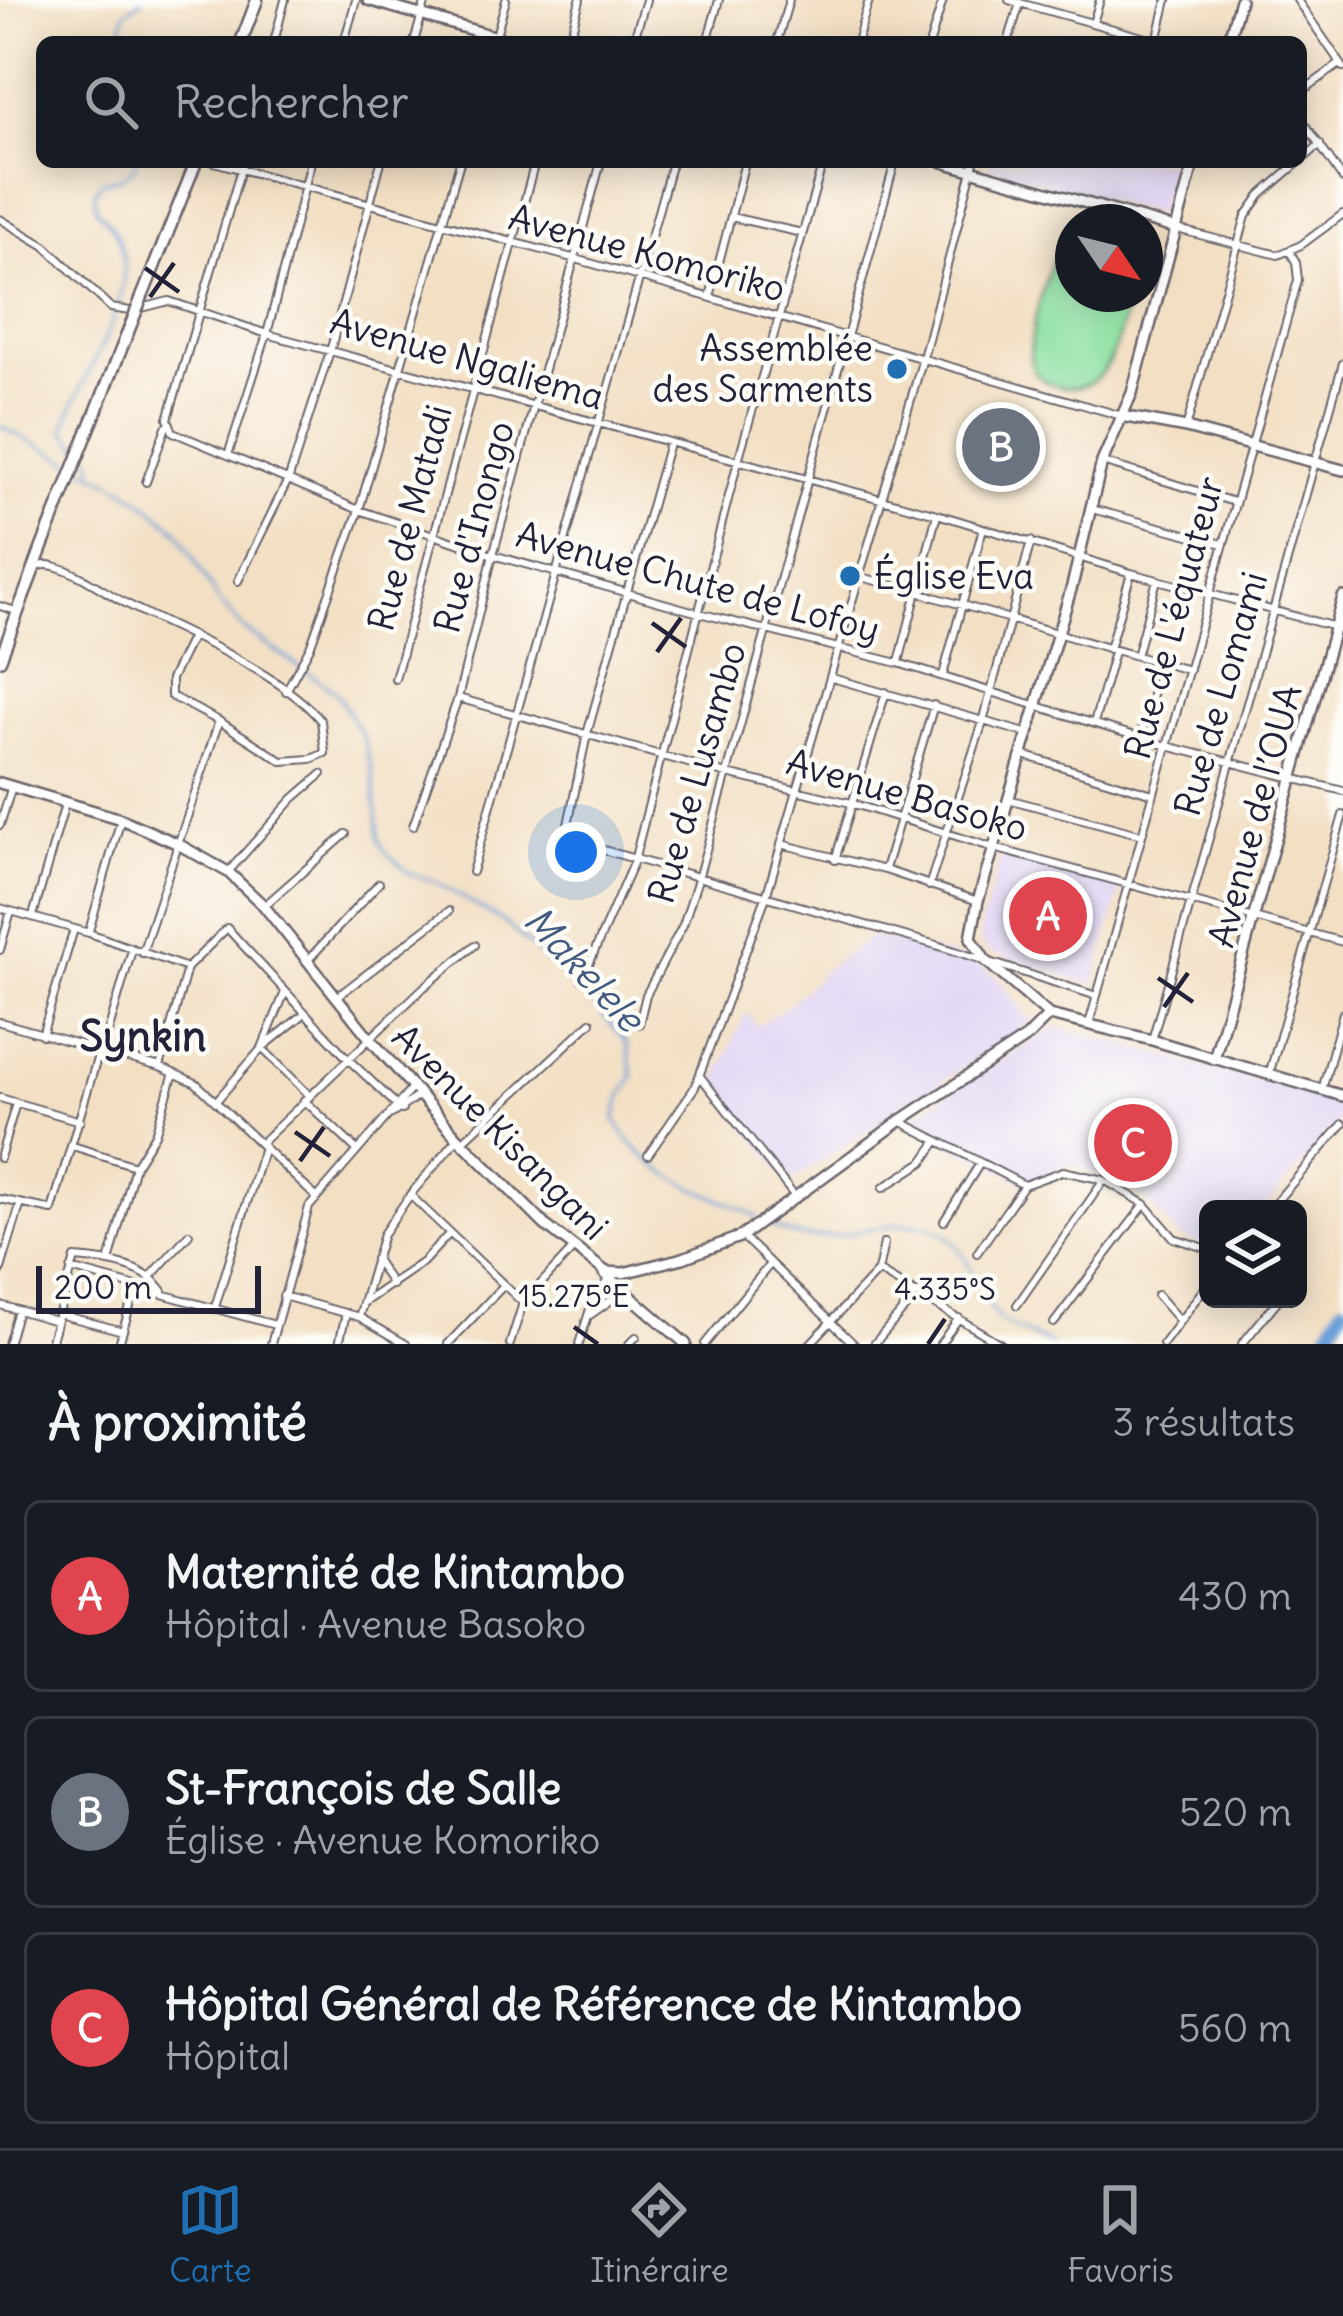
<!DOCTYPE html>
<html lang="fr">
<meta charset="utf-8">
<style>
:root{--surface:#171b24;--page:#242831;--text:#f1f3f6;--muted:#9ea1a6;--line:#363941;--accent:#1f6fb2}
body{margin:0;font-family:Delius,sans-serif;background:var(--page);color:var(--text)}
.controls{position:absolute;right:36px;bottom:36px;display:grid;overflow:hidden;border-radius:18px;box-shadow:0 6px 30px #0003}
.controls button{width:108px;height:108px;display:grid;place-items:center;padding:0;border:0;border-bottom:3px solid var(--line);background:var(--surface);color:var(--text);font:60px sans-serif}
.compass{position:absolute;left:1055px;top:204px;width:108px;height:108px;border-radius:50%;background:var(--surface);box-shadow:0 6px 30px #0003;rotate:125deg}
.scale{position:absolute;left:36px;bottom:30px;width:225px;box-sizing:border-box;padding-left:12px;border:6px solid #22223b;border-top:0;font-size:33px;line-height:42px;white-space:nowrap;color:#22223b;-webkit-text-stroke:9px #fdfcf7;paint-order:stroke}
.you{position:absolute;left:576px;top:852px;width:42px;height:42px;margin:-30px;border:9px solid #fff;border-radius:50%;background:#1a73e8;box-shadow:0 0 0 18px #1a73e833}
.badge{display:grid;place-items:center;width:78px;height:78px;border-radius:50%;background:var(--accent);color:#fff;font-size:39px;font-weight:700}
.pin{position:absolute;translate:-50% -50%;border:6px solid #fff;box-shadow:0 3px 12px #0006}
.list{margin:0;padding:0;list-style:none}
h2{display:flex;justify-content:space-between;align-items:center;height:156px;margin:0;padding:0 48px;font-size:51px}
h2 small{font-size:39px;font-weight:400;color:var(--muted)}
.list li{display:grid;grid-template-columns:78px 1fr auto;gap:36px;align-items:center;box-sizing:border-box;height:192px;margin:0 24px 24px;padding:0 24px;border:3px solid var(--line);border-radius:18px}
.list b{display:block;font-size:45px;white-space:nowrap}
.list p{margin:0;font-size:39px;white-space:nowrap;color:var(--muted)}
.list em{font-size:39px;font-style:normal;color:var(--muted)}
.icon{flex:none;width:66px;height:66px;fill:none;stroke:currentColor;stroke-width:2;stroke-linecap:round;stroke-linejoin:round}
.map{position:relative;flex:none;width:1343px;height:1344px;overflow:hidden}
.search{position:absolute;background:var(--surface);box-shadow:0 6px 30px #0003;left:36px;right:36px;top:36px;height:132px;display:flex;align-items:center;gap:30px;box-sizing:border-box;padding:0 42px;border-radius:18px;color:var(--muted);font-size:45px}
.sheet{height:804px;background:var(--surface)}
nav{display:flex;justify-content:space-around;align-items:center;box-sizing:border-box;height:168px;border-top:3px solid var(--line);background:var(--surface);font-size:33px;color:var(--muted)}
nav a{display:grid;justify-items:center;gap:6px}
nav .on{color:var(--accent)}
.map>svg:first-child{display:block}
.built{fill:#e0d4f4}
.green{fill:#8ce0a1;stroke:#57816e;stroke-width:3}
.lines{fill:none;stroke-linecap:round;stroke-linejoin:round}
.stream{stroke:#6ca0d8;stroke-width:3}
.river{stroke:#6ca0d8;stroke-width:14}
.minor-casing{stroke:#6b646b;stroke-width:10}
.tertiary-casing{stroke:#6b646b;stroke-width:14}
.secondary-casing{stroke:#6b646b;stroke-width:14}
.primary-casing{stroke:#6b646b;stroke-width:15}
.minor{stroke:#fff;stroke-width:6}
.tertiary{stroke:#fff;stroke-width:9}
.secondary{stroke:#fff;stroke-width:9}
.primary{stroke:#fff;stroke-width:10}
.primary-bridge-casing{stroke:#6b646b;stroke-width:15;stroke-linecap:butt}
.primary-bridge{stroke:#fff;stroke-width:10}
.ticks{fill:none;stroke:#22223b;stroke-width:4.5}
.poi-dot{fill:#1f6fb2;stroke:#fdfcf7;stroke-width:4.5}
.labels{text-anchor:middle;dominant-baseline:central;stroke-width:9;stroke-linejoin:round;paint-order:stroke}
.street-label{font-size:36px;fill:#22223b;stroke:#fdfcf7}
.poi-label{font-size:36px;fill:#22223b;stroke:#fdfcf7;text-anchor:end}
.water-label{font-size:39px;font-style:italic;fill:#435b82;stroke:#fdfcf7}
.quarter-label{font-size:42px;font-weight:bold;fill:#22223b;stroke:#fdfcf7}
.ticks-label{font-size:30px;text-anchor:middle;fill:#22223b;stroke:#fdfcf7;stroke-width:9;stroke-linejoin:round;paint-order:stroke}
</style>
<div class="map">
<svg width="1343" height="1344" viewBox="0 0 1343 1344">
<rect width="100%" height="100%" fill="#fdfcf7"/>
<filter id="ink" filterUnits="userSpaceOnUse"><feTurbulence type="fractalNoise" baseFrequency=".00833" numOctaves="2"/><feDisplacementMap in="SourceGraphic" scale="24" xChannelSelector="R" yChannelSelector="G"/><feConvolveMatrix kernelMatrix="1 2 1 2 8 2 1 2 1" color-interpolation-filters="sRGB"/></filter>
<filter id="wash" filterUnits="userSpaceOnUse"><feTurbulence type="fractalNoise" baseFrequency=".004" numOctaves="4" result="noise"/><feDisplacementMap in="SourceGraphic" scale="48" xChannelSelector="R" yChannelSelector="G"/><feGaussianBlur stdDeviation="2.7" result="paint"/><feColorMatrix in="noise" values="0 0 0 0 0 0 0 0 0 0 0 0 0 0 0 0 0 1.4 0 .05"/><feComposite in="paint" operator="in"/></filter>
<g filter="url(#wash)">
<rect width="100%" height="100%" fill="#f3e0c4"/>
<path class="built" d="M 991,162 L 1172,162 L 1157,214 L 989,168 Z
M 1001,856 L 1121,887 L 1094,985 L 986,951 L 980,939 L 981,925 Z
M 874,935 L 970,961 L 996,976 L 1032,1022 L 793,1180 L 781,1171 L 714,1085 L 746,1012 L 757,1026 L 789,1005 L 824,970 Z
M 1055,1027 L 1340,1101 L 1343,1116 L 1263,1209 L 1208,1209 L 1208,1246 L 1179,1237 L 1143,1196 L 1072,1164 L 1028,1184 L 905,1121 Z"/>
<path class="green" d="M 1073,225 L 1073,294 L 1130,294 C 1119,331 1113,397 1060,387 C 1048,384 1036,377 1032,366 C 1023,342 1054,240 1073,225 Z"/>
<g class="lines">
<path class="stream" d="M 120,42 L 125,12 L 142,0
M 0,426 L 125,489 L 145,503 L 178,531 L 218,600 L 244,629 L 336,692 L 363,737 L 373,773 L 379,839 L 384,850 L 410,874 L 434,881 L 504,922 L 592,1003 L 627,1043 L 633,1077 L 621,1098 L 615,1120 C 654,1183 697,1185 758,1217
M 94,472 L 92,459 L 64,430 C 83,364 167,269 96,209 L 94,193 L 103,181 C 119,179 129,177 137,162
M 766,1222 C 820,1258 870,1218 920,1225 C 966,1231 972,1282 994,1313 C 1005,1328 1034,1336 1051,1344"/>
<path class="river" d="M 1322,1344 L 1343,1307"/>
</g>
</g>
<g filter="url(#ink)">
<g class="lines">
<defs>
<path id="minor" d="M 1009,0 L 1160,42
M 1297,0 L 1343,67
M 1093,23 L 1100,0
M 1157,41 L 1167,0
M 274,42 L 285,0
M 344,42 L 356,0
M 414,42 L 426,0
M 494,42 L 506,0
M 569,42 L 580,0
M 633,42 L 646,0
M 707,42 L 719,0
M 777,42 L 789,0
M 857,42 L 869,0
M 930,42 L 943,0
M 1008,42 L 1020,3
M 1301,92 L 1340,64
M 1301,118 L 1343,179
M 1301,161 L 1320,144
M 214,162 L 576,259 L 1122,416
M 243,162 L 168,419 L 173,432 L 359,510 L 493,555 L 699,613 L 898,663 L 1167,746 L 1343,791
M 731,217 L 802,233
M 0,219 L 45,246 L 111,308 L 130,311 L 169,301 L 267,334 L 937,514 L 1131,573 L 1343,629
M 1177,229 L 1278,255 L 1301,245 L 1343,214
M 710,297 L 745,162
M 1186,428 L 1246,216 L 1261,195 L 1299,162
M 669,443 L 587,734 L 565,839 L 936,945 L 1097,996
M 229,452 L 267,334 L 311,162
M 1102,462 L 1234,502
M 146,482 L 166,427
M 1092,509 L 1223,544
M 36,567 C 45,565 45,564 54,566 C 81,573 104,592 129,605 C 186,635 281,672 321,721 L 325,753 L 311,759 L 282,761 L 219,721 L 171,696 L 171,679 L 192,636
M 861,577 C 971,605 1078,642 1189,670
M 238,581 L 289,478 L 331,348 L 381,162
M 0,606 L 16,611
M 1109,649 L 1131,573
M 1136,656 L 1157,580
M 899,662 L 937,514
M 943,675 L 983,528
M 832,678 L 1029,734
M 395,679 L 535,162
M 286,691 L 310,647 L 359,510 L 460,162
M 458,698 L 727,774 L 851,803 L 994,848 L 1343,942
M 1094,723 L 1114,652
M 1140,737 L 1161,663
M 1023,755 L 1153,794
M 1008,799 L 1142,835
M 0,825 L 12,786
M 413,826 L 458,698 L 493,555 L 601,162
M 781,844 L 885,870 L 978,901
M 835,860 L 886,692
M 885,869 L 934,705
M 228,872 L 293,799 L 322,774
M 472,872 L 672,162
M 929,886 L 983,722 L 1031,541
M 264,906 L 346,834
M 0,908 L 89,933 L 187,968
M 33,916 L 65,804
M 89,931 L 121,819
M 0,950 L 11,911
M 142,953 L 219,721
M 308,960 L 379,883
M 582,980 L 634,861 L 738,461 L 823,162
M 285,992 L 262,1048 L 310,1096
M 338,996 L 449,911
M 0,1022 L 160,1067 L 196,1083 L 315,1196
M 639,1024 L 646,995 L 683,925 L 698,879 L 895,162
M 1089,1024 L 1298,280 L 1296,262 L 1290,252
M 42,1035 L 74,929
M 1152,1040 L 1343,363
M 102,1053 L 132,950
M 160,1067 L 187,968 L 227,928 L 349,1060 L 402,1110
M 1269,1075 L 1343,815
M 700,1076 L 796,1198
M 1322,1090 L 1343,1013
M 0,1098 L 80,1121
M 217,1100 L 262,1048 L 304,1014
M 304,1100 L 357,1150
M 392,1114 L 418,1096
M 902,1122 L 1024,1185 L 1063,1171 L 1104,1180 L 1145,1204 L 1174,1238 L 1208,1249
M 462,1142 L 591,1022
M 261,1143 L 423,988 L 475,945
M 73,1146 L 135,1166
M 648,1155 L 695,1087 L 766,897 L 923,358 L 974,162
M 0,1158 L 16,1103
M 883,1188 L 923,1162 L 937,1142
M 410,1195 L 523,1303
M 0,1199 L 52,1210 L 99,1052
M 1270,1209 L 1343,1124
M 944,1221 L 979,1165
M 742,1236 L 854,1344
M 977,1253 L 1024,1185
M 375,1259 L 392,1285
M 109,1262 L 135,1166 L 155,1134 L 174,1073
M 71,1269 L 275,1325
M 878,1271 L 1001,1344
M 0,1272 L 20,1206
M 152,1275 L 189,1234
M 1157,1295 L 1178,1319
M 283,1296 L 359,1317 L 406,1344
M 363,1303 L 423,1262 L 449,1234
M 0,1305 L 56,1321
M 1017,1305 L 1104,1180
M 215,1307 L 264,1147
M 58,1314 L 123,1331
M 590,1315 L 623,1292
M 359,1317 L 383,1234 L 410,1195 L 458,1138
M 1054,1323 L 1145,1204
M 8,1344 L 18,1310
M 50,1344 L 75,1258 C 106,1260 145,1265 163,1291
M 119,1344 L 136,1286
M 271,1344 L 309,1207 L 413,1087
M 339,1344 L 346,1313
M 448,1344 L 504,1285
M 510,1344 L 523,1303 L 573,1249
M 579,1344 L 591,1306 L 609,1278
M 629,1344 L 636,1337
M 705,1344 L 770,1264
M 810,1344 L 878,1271 L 884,1243
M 874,1344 L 918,1293
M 940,1344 L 959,1318
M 1163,1344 L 1208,1283
M 1242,1344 L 1279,1299"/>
<path id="tertiary" d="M 368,0 L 514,42
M 943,162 L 1177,229
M 1122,416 L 1186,428 L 1343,470
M 0,783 L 121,819 L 176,843 L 228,872 L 264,906 L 371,1040 L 458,1138 L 545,1225 L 606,1272 L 623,1273 L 683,1258 L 742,1236 L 900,1121 L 1027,1037 L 1049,1015
M 1214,1059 L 1343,597
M 604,1273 L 686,1344"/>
<path id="secondary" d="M 1228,42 L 1240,0
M 1194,162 L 1132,393 L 1102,462 L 1072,586 L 978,901 L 971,938 L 985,960 L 1049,1015 L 1152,1040 L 1343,1096"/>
<path id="primary" d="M 241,42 L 257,0
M 158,257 L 196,162
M 0,660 L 42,547"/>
</defs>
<use href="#minor" class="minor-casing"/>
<use href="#tertiary" class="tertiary-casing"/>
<use href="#secondary" class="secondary-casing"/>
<use href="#primary" class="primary-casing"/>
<use href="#minor" class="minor"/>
<use href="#tertiary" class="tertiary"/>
<use href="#secondary" class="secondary"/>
<use href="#primary" class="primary"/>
<defs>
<path id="primary-bridge" d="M 42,547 L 158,257"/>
</defs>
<use href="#primary-bridge" class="primary-bridge-casing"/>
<use href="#primary-bridge" class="primary-bridge"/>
</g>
</g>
<path class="ticks" d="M 145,268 L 179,292M 150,297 L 174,263M 652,623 L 686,647M 657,652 L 681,618M 1158,978 L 1193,1002M 1164,1007 L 1188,973M 295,1132 L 330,1156M 300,1161 L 324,1127M 574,1327 L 598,1344M 928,1344 L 945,1319"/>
<g class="poi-dot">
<circle cx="897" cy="369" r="12"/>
<circle cx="850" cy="576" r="12"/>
</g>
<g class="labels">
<g class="street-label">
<text transform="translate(647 253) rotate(15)">Avenue Komoriko</text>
<text transform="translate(467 359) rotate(16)">Avenue Ngaliema</text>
<text transform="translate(410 518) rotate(-75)">Rue de Matadi</text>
<text transform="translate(474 527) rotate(-75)">Rue d'Inongo</text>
<text transform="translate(698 582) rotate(15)">Avenue Chute de Lofoy</text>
<text transform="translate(1174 618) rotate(-75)">Rue de L'équateur</text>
<text transform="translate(1221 694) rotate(-74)">Rue de Lomami</text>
<text transform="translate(697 773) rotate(-74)">Rue de Lusambo</text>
<text transform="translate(907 795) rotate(16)">Avenue Basoko</text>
<text transform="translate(1255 816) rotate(-75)">Avenue de l’OUA</text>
<text transform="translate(500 1132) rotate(45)">Avenue Kisangani</text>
</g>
<g class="poi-label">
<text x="873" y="348">Assemblée<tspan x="873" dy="41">des Sarments</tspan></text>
<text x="874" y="576" text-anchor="start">Église Eva</text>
</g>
<g class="water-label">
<text transform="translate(584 969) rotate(47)">Makelele</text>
</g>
<g class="quarter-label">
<text x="143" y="1036">Synkin</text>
</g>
</g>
<g class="ticks-label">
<text x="945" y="1300">4.335°S</text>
<text x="574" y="1307">15.275°E</text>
</g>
</svg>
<div class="controls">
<button><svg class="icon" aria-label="layers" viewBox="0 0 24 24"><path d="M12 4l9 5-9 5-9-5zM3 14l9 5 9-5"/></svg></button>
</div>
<svg class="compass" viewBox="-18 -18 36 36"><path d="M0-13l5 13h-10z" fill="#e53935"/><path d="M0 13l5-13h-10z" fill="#9ea1a6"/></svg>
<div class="scale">200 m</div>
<div class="you"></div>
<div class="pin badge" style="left:1048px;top:916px;background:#e0444e">A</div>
<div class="pin badge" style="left:1001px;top:447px;background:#6b7280">B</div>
<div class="pin badge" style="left:1133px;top:1143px;background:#e0444e">C</div>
<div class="search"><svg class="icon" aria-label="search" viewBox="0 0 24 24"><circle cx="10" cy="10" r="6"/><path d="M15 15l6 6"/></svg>Rechercher</div>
</div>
<section class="sheet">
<h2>À proximité<small>3 résultats</small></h2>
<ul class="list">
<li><span class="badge" style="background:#e0444e">A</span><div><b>Maternité de Kintambo</b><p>Hôpital · Avenue Basoko</p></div><em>430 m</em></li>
<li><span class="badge" style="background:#6b7280">B</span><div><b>St-François de Salle</b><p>Église · Avenue Komoriko</p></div><em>520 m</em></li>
<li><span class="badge" style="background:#e0444e">C</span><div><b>Hôpital Général de Référence de Kintambo</b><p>Hôpital</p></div><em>560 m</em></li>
</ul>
</section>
<nav>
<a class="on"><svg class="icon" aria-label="map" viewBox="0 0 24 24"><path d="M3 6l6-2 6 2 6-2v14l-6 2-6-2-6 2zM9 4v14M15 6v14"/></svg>Carte</a>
<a><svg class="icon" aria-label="directions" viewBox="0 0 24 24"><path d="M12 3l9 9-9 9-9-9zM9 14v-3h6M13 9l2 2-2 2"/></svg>Itinéraire</a>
<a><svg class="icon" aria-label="saved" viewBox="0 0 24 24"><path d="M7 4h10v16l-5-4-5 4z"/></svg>Favoris</a>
</nav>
